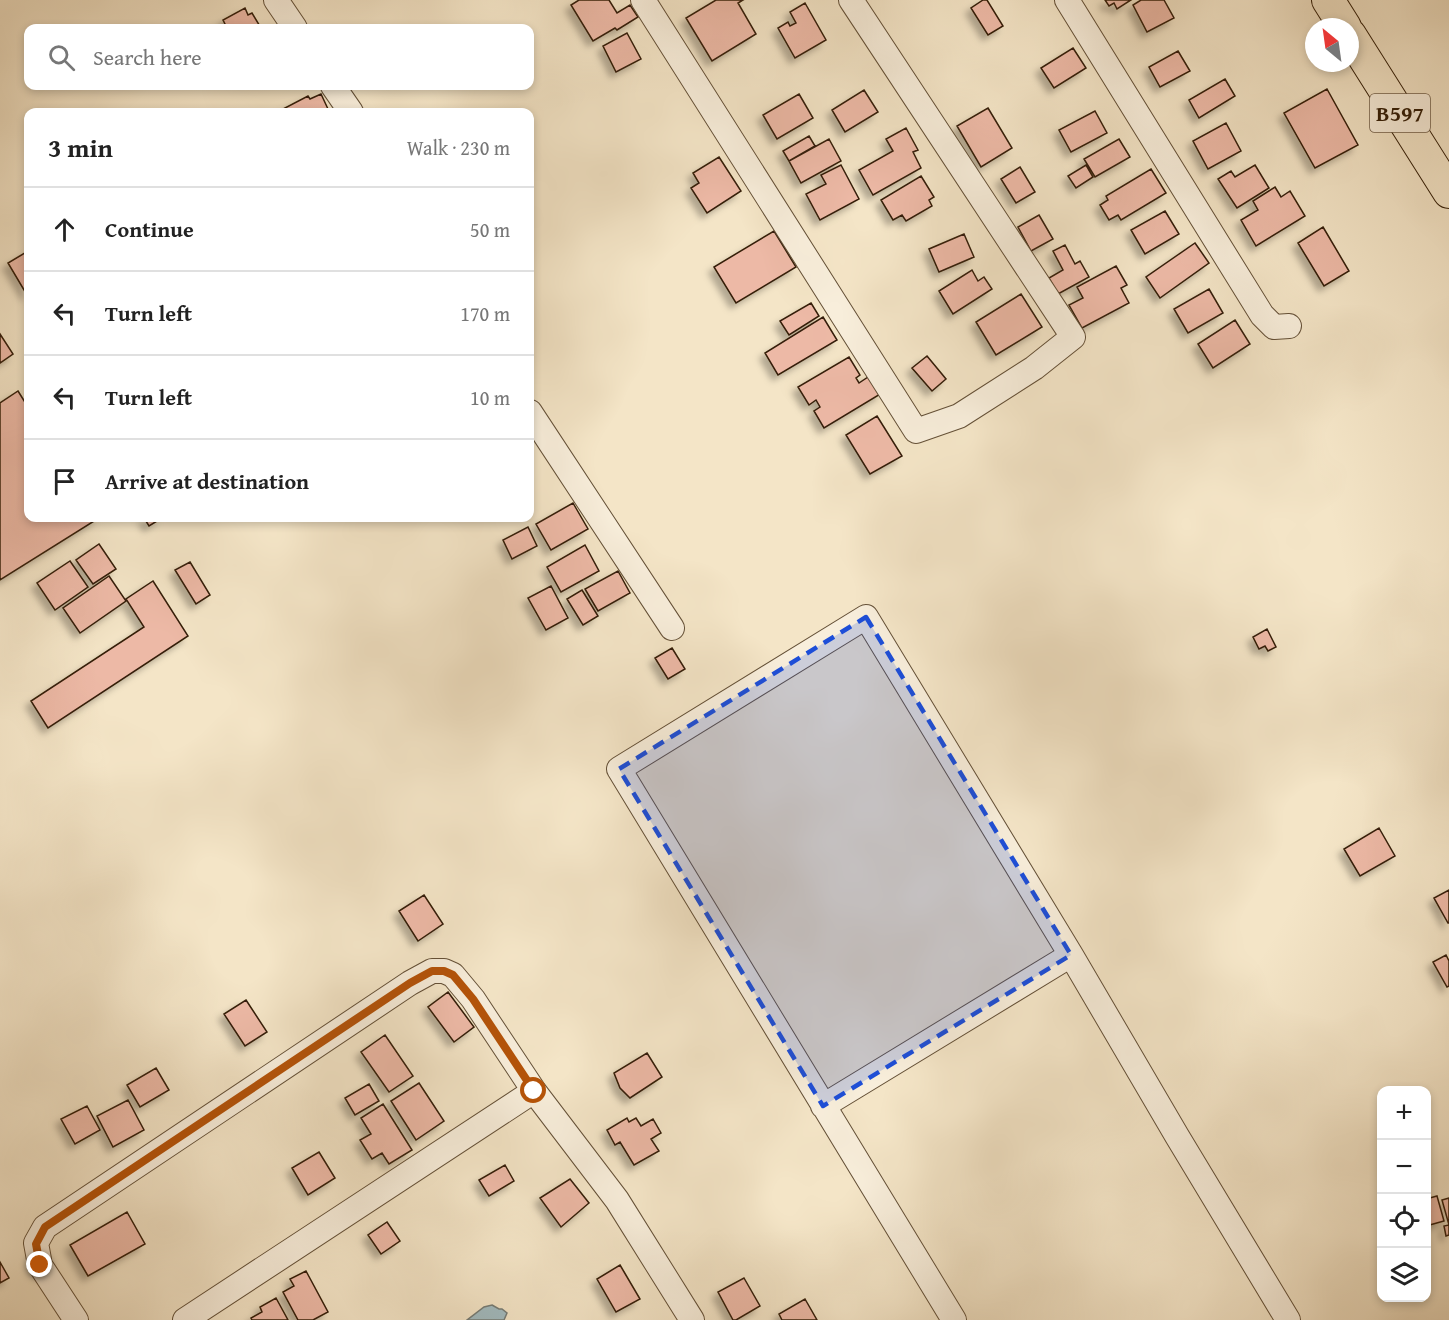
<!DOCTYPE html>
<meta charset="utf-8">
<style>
:root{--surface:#fff;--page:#f6f6f6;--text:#222;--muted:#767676;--line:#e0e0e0}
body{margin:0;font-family:"Gentium Book Plus",serif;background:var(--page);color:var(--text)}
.controls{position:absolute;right:18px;bottom:18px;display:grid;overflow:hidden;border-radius:12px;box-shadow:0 3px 9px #0003}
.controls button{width:54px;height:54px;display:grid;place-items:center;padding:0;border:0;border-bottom:2px solid var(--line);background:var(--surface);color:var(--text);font:30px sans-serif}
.compass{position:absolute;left:1305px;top:18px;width:54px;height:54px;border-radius:50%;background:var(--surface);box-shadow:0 3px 9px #0003;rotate:331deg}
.stop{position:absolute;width:18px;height:18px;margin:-14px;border:4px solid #b45309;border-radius:50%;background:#fff}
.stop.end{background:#b45309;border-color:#fff;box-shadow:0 2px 6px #0008}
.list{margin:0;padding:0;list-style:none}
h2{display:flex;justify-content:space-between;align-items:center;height:78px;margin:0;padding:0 24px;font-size:26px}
h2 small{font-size:20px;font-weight:400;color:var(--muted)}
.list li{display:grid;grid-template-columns:39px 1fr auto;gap:18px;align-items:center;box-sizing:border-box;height:84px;padding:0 24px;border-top:2px solid var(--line)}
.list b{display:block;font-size:22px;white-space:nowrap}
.list em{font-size:20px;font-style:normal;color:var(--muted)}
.icon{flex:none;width:33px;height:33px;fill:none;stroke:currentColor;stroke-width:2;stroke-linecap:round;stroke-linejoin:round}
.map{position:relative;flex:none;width:1449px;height:1320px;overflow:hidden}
.search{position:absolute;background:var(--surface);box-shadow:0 3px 9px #0003;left:24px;top:24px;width:510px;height:66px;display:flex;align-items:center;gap:15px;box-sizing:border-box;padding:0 21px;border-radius:12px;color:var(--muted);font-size:22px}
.panel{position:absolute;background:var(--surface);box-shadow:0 3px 9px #0003;left:24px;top:108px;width:510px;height:414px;border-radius:12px}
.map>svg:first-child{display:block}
.water{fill:#a2bcc1;stroke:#767d77;stroke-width:1.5}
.building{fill:#edb9a6;stroke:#341e07;stroke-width:1.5;filter:url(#shadow)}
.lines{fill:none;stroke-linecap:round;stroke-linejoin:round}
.minor-casing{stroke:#645037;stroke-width:26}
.major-casing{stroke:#341e07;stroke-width:34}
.minor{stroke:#f8eedb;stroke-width:24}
.major{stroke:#f4e5c7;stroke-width:32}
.route{stroke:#b45309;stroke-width:8}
.marked{fill:#1d4ed8;fill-opacity:0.2;stroke:#1d4ed8;stroke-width:4.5;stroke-dasharray:12 8;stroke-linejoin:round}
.labels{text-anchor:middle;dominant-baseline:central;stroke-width:5;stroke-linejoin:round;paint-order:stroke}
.shield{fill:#f8eedb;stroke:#6f5c47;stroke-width:1.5}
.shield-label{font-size:22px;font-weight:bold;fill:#341e07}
</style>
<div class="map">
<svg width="1449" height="1320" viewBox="0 0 1449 1320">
<defs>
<filter id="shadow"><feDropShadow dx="-5.5" dy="5.5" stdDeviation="3" flood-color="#0004"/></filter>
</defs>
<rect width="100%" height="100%" fill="#f4e5c7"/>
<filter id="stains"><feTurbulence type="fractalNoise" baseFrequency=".00333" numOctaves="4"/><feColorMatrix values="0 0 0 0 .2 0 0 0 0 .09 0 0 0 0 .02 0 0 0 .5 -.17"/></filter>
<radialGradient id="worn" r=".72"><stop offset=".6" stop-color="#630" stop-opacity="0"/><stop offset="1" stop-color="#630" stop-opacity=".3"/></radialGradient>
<path class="water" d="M 492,1305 L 499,1309 L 502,1309 L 507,1313 L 504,1320 L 467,1320 L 484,1307 Z"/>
<path class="building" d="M 579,0 L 609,0 L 617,13 L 630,5 L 638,17 L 617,30 L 615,28 L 593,41 L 571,5 Z
M 716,0 L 743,0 L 738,3 L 756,34 L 712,61 L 686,18 Z
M 983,0 L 987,0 L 1003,26 L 988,35 L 971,8 Z
M 1105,0 L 1131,0 L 1117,9 L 1114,3 L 1109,6 Z
M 1141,0 L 1164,0 L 1174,18 L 1147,32 L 1133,5 Z
M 805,3 L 826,40 L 795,58 L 778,28 L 788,22 L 790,26 L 796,23 L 790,12 Z
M 245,8 L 248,15 L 252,13 L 261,28 L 221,28 L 220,27 L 225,24 L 223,20 Z
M 627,33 L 641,59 L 616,72 L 603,46 Z
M 1073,48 L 1086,68 L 1054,88 L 1041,68 Z
M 1178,51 L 1190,71 L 1160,87 L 1149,67 Z
M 1225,79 L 1235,96 L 1199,118 L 1189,100 Z
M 1327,89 L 1358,145 L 1315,168 L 1284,113 Z
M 864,90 L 878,112 L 845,132 L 832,110 Z
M 321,94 L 328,109 L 320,112 L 285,112 L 283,109 L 308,96 L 310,99 Z
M 799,94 L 813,118 L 777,139 L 763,115 Z
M 988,108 L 1012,148 L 981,167 L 957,126 Z
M 1095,111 L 1107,133 L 1071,152 L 1059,130 Z
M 1226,123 L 1241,151 L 1208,169 L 1193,141 Z
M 906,128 L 918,150 L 913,152 L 921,168 L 873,195 L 859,170 L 893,151 L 886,139 Z
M 809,136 L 815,146 L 789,161 L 783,151 Z
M 829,139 L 841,161 L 801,183 L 789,161 Z
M 1119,139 L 1130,157 L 1095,177 L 1084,159 Z
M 719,157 L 741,191 L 707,213 L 691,188 L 699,183 L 693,173 Z
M 841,165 L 859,199 L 820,220 L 806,194 L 826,184 L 821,175 Z
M 1086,165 L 1093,177 L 1076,188 L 1068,176 Z
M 1255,165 L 1269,188 L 1237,208 L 1218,179 L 1231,171 L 1235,177 Z
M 1020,167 L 1035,192 L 1016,203 L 1001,179 Z
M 1151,169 L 1166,193 L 1121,220 L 1118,215 L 1109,220 L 1100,205 L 1108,200 L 1106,196 Z
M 921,176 L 934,197 L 929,200 L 932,206 L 906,221 L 902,215 L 893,220 L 881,200 Z
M 1275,187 L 1281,197 L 1290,191 L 1305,216 L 1256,246 L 1241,220 L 1258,210 L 1253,201 Z
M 1165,211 L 1179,234 L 1145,254 L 1131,230 Z
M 1039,215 L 1053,239 L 1031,251 L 1018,227 Z
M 1323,227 L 1349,271 L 1324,286 L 1298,243 Z
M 774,231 L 796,267 L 736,303 L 714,267 Z
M 964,234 L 974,257 L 939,272 L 929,249 Z
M 1195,243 L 1209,263 L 1160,298 L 1146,277 Z
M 1065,245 L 1075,264 L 1080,261 L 1089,277 L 1058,294 L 1049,278 L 1063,270 L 1053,251 Z
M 28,251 L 28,294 L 27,295 L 8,263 Z
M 1116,266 L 1127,285 L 1121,288 L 1129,303 L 1082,328 L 1069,305 L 1083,298 L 1077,287 Z
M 972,270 L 978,281 L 984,277 L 992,289 L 953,314 L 939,291 Z
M 1209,289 L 1223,313 L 1188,333 L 1174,309 Z
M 1021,294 L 1042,327 L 996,355 L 976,322 Z
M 811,303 L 819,316 L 789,335 L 780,321 Z
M 823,317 L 837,340 L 778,375 L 765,353 Z
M 1235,320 L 1250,344 L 1213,368 L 1198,344 Z
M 0,334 L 13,354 L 0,363 Z
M 927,356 L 946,379 L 932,391 L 912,368 Z
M 849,357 L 860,375 L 856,378 L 859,383 L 871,375 L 882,393 L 824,428 L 814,411 L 820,407 L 816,400 L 809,405 L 798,387 Z
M 18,391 L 28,407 L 28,518 L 99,518 L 0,580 L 0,403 Z
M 877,416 L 902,456 L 870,474 L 846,435 Z
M 573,503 L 588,529 L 551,550 L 536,524 Z
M 144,518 L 162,518 L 149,526 Z
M 528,527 L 537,546 L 512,559 L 503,540 Z
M 99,544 L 116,569 L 93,584 L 76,560 Z
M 585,545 L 599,571 L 561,592 L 547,567 Z
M 70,561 L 88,587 L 55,610 L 37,583 Z
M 190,562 L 210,595 L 196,604 L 175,570 Z
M 618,571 L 630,593 L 598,611 L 585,589 Z
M 109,576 L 126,601 L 80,633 L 63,608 Z
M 153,581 L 188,636 L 48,728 L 31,701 L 144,627 L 126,599 Z
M 551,586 L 568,618 L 546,630 L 528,598 Z
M 582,590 L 598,616 L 583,625 L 567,599 Z
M 1267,629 L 1276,647 L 1268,651 L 1265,646 L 1259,649 L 1253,637 Z
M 672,648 L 685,669 L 668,679 L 655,658 Z
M 1379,828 L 1395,856 L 1360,876 L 1344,849 Z
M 1449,890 L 1449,923 L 1448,923 L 1434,898 Z
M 424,895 L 443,924 L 418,941 L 399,911 Z
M 1446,955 L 1449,961 L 1449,986 L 1447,987 L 1433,962 Z
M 448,992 L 474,1027 L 454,1042 L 428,1007 Z
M 246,1000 L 267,1032 L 245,1046 L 224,1014 Z
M 385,1035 L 413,1076 L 389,1092 L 361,1052 Z
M 647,1053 L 662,1077 L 630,1098 L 620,1088 L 614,1073 Z
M 156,1068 L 169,1090 L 140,1107 L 127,1085 Z
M 419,1083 L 444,1121 L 416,1140 L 391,1101 Z
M 369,1084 L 379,1101 L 355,1115 L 345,1098 Z
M 128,1100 L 144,1130 L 113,1147 L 97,1116 Z
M 383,1104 L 412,1150 L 389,1164 L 382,1153 L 372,1159 L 360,1140 L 371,1134 L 361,1118 Z
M 87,1106 L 100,1130 L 75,1144 L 61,1119 Z
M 627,1118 L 629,1122 L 636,1118 L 641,1126 L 653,1119 L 661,1133 L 651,1139 L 659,1151 L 634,1165 L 620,1142 L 615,1145 L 607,1130 Z
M 319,1152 L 335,1178 L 308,1195 L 292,1168 Z
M 505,1165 L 514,1181 L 489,1196 L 479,1180 Z
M 570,1179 L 589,1203 L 561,1227 L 540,1198 Z
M 1437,1196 L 1444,1221 L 1426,1226 L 1426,1199 Z
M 1449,1198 L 1449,1235 L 1446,1236 L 1444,1226 L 1449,1225 L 1442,1200 Z
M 127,1212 L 145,1244 L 88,1276 L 70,1245 Z
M 387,1222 L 400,1241 L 381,1254 L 368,1235 Z
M 0,1262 L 9,1278 L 0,1283 Z
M 620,1265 L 640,1299 L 616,1312 L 597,1279 Z
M 306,1271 L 328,1312 L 313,1320 L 298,1320 L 283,1292 L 294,1286 L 290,1279 Z
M 744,1278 L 760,1306 L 736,1320 L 733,1320 L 718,1292 Z
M 276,1298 L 288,1320 L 252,1320 L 251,1318 L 262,1312 L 260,1307 Z
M 805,1299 L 817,1320 L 782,1320 L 779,1314 Z"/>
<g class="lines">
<defs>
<path id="minor" d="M 276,0 L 295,28
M 643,0 L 916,431 L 959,416 L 1034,368 L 1073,337 L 851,0
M 1067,0 L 1262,315 L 1274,327 L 1289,326
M 333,86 L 351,112
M 530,412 L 672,628
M 823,1106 L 1071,955
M 76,1320 L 40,1265 L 36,1243 L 45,1227 L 410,983 L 432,971 L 444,971 L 453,975 L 473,999 L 534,1091 L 617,1200 L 692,1320
M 185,1320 L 534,1091
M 954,1320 L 619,769 L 866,617 L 1071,955 L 1177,1136 L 1288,1320"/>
<path id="major" d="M 1328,0 L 1345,27
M 1350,35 L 1449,192"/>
</defs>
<use href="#minor" class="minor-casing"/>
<use href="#major" class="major-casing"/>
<use href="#minor" class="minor"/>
<use href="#major" class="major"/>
</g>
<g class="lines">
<path class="route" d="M 40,1265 L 36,1244 L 45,1227 L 410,983 L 432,971 L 444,971 L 453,975 L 473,999 L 534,1091"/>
</g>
<path class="marked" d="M 866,617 L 1071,955 L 823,1106 L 619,769 Z"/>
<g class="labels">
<rect class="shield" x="1370" y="94" width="60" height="38" rx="4.5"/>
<g class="shield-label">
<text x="1400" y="113">B597</text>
</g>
</g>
<rect width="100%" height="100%" filter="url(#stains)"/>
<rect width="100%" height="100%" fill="url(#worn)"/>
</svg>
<div class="controls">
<button>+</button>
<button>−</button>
<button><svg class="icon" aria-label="locate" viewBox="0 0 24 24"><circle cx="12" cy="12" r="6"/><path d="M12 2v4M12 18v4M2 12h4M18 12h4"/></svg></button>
<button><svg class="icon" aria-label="layers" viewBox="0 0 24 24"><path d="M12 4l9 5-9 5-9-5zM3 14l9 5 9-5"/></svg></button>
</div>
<svg class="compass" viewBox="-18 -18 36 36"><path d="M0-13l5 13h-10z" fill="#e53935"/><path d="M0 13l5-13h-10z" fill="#767676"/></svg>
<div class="stop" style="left:534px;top:1091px"></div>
<div class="stop end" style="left:40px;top:1265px"></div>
<div class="search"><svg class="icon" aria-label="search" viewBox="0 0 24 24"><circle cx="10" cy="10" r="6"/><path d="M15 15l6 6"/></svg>Search here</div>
<section class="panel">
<h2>3 min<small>Walk · 230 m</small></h2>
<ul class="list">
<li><svg class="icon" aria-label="ahead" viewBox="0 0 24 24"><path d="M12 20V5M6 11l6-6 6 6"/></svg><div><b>Continue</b></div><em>50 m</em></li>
<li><svg class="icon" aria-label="left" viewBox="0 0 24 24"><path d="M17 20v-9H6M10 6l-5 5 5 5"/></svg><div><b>Turn left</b></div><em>170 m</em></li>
<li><svg class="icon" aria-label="left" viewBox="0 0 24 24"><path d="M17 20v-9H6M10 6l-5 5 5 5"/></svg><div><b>Turn left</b></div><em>10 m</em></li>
<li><svg class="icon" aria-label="arrive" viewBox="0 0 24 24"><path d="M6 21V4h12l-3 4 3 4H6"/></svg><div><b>Arrive at destination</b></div></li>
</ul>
</section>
</div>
